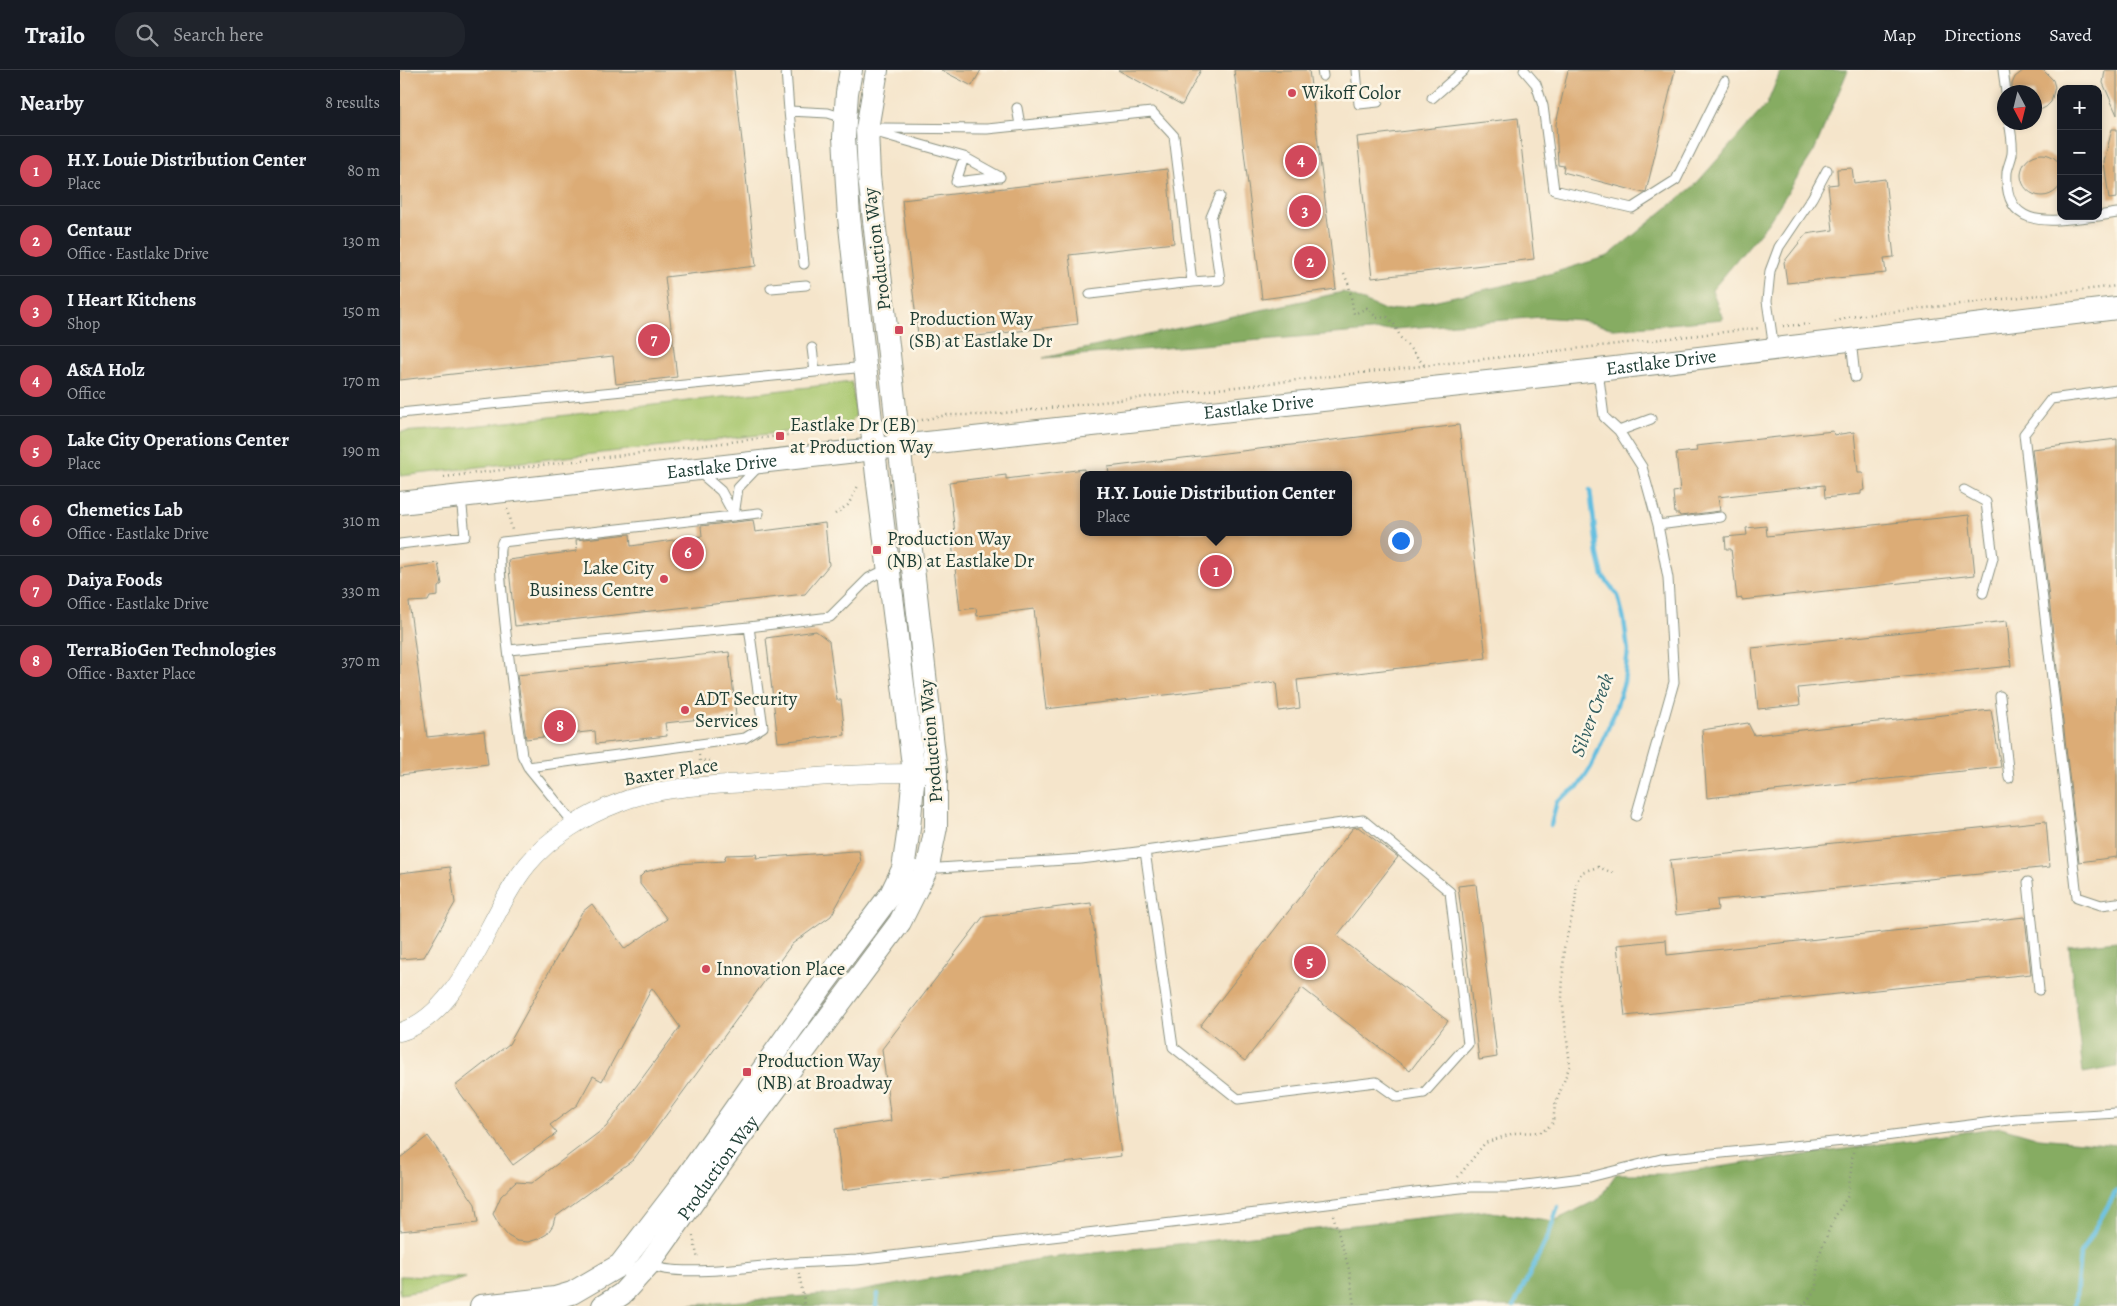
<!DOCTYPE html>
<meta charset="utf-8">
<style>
:root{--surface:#171b24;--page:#20242c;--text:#f1f3f6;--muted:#9ea1a6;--line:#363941;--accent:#d1495b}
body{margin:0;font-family:Alegreya,serif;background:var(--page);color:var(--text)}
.controls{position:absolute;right:15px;top:15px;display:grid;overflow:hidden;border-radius:10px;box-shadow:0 2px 8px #0003}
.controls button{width:45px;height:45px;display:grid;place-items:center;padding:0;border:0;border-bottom:1px solid var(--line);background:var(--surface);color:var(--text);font:25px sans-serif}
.compass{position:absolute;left:1597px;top:15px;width:45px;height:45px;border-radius:50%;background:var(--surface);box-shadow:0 2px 8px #0003;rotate:173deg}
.you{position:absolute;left:1000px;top:470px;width:18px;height:18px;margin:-12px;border:4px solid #fff;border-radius:50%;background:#1a73e8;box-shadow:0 0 0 8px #1a73e833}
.badge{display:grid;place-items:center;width:32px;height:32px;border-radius:50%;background:var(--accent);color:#fff;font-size:16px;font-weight:700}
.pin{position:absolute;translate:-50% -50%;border:2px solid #fff;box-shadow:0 1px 5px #0006}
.popup{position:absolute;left:680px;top:401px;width:272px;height:65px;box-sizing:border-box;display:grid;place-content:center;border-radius:10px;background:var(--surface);filter:drop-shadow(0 1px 4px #0005);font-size:16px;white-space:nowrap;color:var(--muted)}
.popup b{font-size:19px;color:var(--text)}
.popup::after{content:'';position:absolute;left:50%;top:100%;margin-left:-10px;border:10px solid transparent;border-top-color:var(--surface)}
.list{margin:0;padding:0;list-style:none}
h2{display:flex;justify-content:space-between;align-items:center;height:65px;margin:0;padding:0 20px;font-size:21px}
h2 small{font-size:16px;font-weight:400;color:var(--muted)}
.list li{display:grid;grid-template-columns:32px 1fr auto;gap:15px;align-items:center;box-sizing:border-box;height:70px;padding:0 20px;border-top:1px solid var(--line)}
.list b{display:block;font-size:19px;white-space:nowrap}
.list p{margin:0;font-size:16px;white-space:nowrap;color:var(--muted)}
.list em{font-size:16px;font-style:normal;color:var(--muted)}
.icon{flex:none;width:28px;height:28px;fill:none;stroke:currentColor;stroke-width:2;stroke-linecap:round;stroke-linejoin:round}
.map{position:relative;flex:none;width:1717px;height:1236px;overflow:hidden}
header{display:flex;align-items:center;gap:30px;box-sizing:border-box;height:70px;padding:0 25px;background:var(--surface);border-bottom:1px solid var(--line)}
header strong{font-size:24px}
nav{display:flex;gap:28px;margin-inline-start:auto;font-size:18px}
.search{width:350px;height:45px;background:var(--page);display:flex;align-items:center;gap:12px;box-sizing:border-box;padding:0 18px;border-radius:20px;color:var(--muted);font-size:19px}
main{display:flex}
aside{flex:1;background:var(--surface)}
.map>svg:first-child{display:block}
.green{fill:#a9c76f;stroke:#648252}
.forest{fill:#86ac62;stroke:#52744b}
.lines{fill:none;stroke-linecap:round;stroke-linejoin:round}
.stream{stroke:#62bee0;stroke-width:4.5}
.building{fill:#dcac76}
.service-casing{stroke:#8a9180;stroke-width:11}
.minor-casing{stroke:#8a9180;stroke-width:19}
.tertiary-casing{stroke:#8a9180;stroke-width:24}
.path{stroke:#8a9180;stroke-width:2.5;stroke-dasharray:1 4;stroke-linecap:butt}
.service{stroke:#fff;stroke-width:9}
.minor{stroke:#fff;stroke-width:18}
.tertiary{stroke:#fff;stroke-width:22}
.poi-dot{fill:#d1495b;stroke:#fcf5e5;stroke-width:2}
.labels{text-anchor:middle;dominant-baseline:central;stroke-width:5;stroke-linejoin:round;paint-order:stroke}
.poi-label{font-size:19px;fill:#1f3d34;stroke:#fcf5e5;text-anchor:start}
.street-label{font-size:19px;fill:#1f3d34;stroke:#fcf5e5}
.water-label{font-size:20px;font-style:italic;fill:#305d5f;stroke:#fcf5e5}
</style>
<header>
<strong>Trailo</strong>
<div class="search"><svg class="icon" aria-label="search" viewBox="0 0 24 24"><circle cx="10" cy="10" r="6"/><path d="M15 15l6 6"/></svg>Search here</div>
<nav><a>Map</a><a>Directions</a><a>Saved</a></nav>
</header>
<main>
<aside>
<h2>Nearby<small>8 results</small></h2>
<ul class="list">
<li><span class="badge">1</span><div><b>H.Y. Louie Distribution Center</b><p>Place</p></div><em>80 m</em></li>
<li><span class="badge">2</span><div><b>Centaur</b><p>Office · Eastlake Drive</p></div><em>130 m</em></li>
<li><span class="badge">3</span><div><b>I Heart Kitchens</b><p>Shop</p></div><em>150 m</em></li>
<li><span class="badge">4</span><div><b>A&amp;A Holz</b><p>Office</p></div><em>170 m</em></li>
<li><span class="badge">5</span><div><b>Lake City Operations Center</b><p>Place</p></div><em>190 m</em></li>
<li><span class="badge">6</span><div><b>Chemetics Lab</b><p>Office · Eastlake Drive</p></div><em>310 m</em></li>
<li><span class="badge">7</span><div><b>Daiya Foods</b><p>Office · Eastlake Drive</p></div><em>330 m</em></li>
<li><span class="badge">8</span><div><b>TerraBioGen Technologies</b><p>Office · Baxter Place</p></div><em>370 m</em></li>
</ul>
</aside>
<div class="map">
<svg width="1717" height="1236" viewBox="0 0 1717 1236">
<rect width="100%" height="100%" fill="#fcf5e5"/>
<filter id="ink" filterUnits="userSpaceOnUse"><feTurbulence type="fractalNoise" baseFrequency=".02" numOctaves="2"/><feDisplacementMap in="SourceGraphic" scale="10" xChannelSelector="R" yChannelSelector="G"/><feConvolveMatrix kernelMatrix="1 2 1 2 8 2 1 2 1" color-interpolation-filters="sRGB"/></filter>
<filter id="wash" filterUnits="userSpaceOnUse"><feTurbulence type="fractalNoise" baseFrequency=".0096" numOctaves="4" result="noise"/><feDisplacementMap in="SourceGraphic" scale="20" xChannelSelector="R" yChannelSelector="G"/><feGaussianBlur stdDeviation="1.12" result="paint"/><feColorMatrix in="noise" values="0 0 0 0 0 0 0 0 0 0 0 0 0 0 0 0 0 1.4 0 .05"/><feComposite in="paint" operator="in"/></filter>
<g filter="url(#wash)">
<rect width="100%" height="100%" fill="#f5e5cb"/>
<path class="green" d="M 452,312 L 456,345 L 450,353 L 438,356 L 0,406 L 0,362 L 47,359 Z
M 0,1206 L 66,1208 L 27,1220 L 0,1224 Z"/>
<path class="forest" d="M 1381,0 L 1448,0 L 1414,81 L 1368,153 L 1312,220 L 1323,249 L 1215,259 L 1180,250 L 1141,247 L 643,288 L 943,222 L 987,241 L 1133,209 L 1208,186 L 1294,116 L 1367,34 Z
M 1717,871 L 1717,997 L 1683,1003 L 1669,876 Z
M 1601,1057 L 1639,1068 L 1717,1075 L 1717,1236 L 280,1236 L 455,1222 L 639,1189 L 1084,1141 L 1154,1151 L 1199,1129 L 1216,1104 L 1269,1104 Z"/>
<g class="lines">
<path class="stream" d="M 1151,755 L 1157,731 L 1179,716 L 1191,697 L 1214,644 L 1224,612 L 1228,581 L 1224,550 L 1218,526 L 1203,506 L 1198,485 L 1190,420
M 476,1236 L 478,1224
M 1114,1236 L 1149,1164 L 1158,1137
M 1675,1236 L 1680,1184 L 1717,1120"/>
</g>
<g id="blocks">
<path class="building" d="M 0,0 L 334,0 L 356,196 L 265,207 L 277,307 L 216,314 L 213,286 L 0,310 Z
M 541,0 L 581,0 L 572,16 Z
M 718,0 L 801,0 L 782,35 Z
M 834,0 L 909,0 L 936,219 L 862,229 Z
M 1168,0 L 1275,0 L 1246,122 L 1244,123 L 1163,102 L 1164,96 L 1158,95 L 1156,54 Z
M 1624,0 L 1643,0 L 1653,10 L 1655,17 L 1651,32 L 1646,37 L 1634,43 L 1634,22 L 1612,22 L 1612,14 L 1615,7 Z
M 1705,0 L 1717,0 L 1717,45 L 1703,13 Z
M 1118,48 L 1134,189 L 972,208 L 957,67 Z
M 1712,59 L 1717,59 L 1717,128 L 1709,129 L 1704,92 Z
M1621 105a21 21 0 1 1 42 0a21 21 0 1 1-42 0Z
M 1452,98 L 1454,113 L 1485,109 L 1494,187 L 1484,188 L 1486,203 L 1387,213 L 1384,192 L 1406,164 L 1433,160 L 1428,115 L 1438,114 L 1437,99 Z
M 767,99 L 774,173 L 669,185 L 678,254 L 519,273 L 502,130 Z
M 1059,355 L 1086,588 L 897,610 L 900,638 L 879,641 L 876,612 L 646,639 L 634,539 L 577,546 L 576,538 L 560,540 L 551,464 L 555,464 L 549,412 L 606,405 L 606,409 L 684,399 L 684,462 L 948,462 L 948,405 L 709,405 L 708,397 Z
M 1433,361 L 1434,365 L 1454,362 L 1458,402 L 1463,402 L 1465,420 L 1461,421 L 1461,424 L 1425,428 L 1424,415 L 1318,427 L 1320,441 L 1280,446 L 1279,444 L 1275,444 L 1273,422 L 1280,421 L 1276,383 L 1297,381 L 1296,376 Z
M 1717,369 L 1717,787 L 1679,792 L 1632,379 Z
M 1569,445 L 1575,505 L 1342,530 L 1342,528 L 1337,529 L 1331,479 L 1326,479 L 1325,467 L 1347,465 L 1346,458 L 1366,456 L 1367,466 Z
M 353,450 L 355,462 L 425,453 L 429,495 L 405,524 L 115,556 L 108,490 L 177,481 L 176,470 L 230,464 L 231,476 L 302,466 L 301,456 Z
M 38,493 L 42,514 L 38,517 L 38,526 L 30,527 L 28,531 L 9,532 L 27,667 L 84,661 L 88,694 L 0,705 L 0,498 Z
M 1607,551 L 1611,596 L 1398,618 L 1400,635 L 1358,639 L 1352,578 Z
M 416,561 L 429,571 L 437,630 L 441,630 L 445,665 L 378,672 L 366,568 Z
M 329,582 L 336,645 L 265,653 L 267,666 L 196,674 L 195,661 L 126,669 L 117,605 Z
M 1591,640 L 1601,697 L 1307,728 L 1302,660 L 1348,653 L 1354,665 Z
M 1646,751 L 1650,797 L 1317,830 L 1318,840 L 1276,845 L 1270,790 Z
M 958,757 L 998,787 L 937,866 L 1048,951 L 1010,1001 L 902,918 L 845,991 L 800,956 L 953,758 Z
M 454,781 L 459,781 L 461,792 L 431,846 L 392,874 L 233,1090 L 155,1147 L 153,1155 L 147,1164 L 138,1169 L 128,1172 L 117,1171 L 108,1166 L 101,1158 L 93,1144 L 101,1126 L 116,1112 L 132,1113 L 206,1057 L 280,957 L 252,918 L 202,1011 L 193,1006 L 177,1035 L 150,1055 L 157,1063 L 113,1095 L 55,1016 L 109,974 L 182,842 L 192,834 L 225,879 L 267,849 L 240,814 L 240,807 L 245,802 L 276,794 L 324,791 L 326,785 L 357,784 L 356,788 Z
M 50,797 L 55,833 L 24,887 L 0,889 L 0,803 Z
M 1076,814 L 1097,987 L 1079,990 L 1058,816 Z
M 691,833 L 721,1086 L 443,1120 L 435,1059 L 491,1051 L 482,979 L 583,847 Z
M 1625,847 L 1631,904 L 1225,946 L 1217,875 L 1266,870 L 1267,885 Z
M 28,1066 L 75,1134 L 78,1153 L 0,1161 L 0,1088 Z"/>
</g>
</g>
<g filter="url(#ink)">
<use href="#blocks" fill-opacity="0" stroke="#8a9180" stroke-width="1"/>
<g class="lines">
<defs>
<path id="service" d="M 386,0 L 389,41
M 922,0 L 923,6
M 956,0 L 959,34 L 978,32
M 1124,0 L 1136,14 L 1143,36 L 1154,120 L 1232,138 L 1276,110 L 1325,11
M 1603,0 L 1606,22
M 1032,28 L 1064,0
M 617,38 L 620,55
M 1609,52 C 1611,62 1613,74 1612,84 C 1611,90 1608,96 1607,102 C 1603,164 1656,150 1698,146
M 467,59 L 482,58 L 587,59 L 752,42 L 774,66 L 792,212 L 690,224
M 472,61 L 564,87 L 600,107
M 564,87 L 556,112 L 599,107
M 1698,146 L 1717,143
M 404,194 L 389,41 L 428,43 L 444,48
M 792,212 L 820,210 L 811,147 L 820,126
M 371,218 L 406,215
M 1451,270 L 1455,307
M 412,278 L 415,302 L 465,297
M 1374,279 L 1367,231 L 1370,201 L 1379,177 L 1412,128 L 1427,100
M 1198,301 L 1204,347 L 1219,361 L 1242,397 L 1258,455 L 1268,508 L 1274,612 L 1236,746
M 1717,320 L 1651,329 L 1624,364 L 1677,827 L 1701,835 L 1717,833
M 0,343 L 415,302
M 1219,361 L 1251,349
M 299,402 L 321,421 L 334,445
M 1564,420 L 1586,432 L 1593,488 L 1583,523
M 334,446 L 338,418 L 358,397
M 1258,455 L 1321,447
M 0,474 L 65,466 L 61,427
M 109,580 L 349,557
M 1600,626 L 1609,708
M 128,697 L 122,685 C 118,658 93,484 102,472 L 359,443
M 963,750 L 1050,822 L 1068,974 L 1024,1023 L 997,1027 L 976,1012 L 838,1029 L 773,977 L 745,781 Z
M 176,756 L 128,697 L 345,668 L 363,657 L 349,557 L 430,547 L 469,508 L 487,499
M 504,794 L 539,798 L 681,789 L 745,781
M 1628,812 L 1639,920
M 249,1194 C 273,1209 364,1195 395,1193 C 416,1192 437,1191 457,1190 L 848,1144 L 1015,1123 L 1070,1117 L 1110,1117 L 1190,1107 L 1261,1089 L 1454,1070 L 1616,1049 L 1717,1043"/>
<path id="minor" d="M 0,962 C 65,942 87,843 128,794 C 150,767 186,745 218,733 C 257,717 303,716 345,713 C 405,708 465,702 526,703"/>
<g id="tertiary">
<path id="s1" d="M 0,433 L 518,374 L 1198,300 L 1717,238"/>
<path d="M 81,1236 L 155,1228 L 172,1223 L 220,1195 L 277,1121 L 422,916 L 491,824 L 503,799 L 509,758 L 514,703 L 477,406 L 449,147 L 444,67 L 447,23 L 451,0"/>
<path id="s2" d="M 203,1236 L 222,1224 L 249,1194 L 325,1087 L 500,852 L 528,796 L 536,757 L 536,703 L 469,106 L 467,59 L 477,0"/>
</g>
</defs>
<use href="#service" class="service-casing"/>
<use href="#minor" class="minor-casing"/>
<use href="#tertiary" class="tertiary-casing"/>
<path class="path" d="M 944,204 L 949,215 L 954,244 L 967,238 L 977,248 L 987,247 L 994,254 L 1001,268 L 1025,296
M 1435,252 L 1447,247 L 1717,216
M 1383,256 L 1412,254
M 517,351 L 547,345 L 586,345 L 1360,258
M 44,407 L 453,357
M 107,439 L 112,460
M 435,444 L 448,435 L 458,416
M 299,685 L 300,691 L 311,690 L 312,699
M 1058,1107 L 1085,1073 L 1114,1063 L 1142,1062 L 1153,1053 L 1155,1035 L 1170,995 L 1162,928 L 1164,878 L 1175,834 L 1177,811 L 1182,802 L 1198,797 L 1216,804
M 933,1145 L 949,1199 L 954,1236
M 293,1166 L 298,1190
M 399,1203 L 405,1236
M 1403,1236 L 1416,1219 L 1418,1188 L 1433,1150 L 1448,1126 L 1453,1082"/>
<use href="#service" class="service"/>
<use href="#minor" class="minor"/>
<use href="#tertiary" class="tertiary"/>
</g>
</g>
<g class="poi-dot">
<circle cx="892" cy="23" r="5"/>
<rect x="494" y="255" width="10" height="10" rx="2.5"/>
<rect x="375" y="361" width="10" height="10" rx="2.5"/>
<rect x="472" y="475" width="10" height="10" rx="2.5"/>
<circle cx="264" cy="509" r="5"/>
<circle cx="285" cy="640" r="5"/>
<circle cx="306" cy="899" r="5"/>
<rect x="342" y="997" width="10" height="10" rx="2.5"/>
</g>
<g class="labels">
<g class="poi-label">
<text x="902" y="23">Wikoff Color</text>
<text x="509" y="249">Production Way<tspan x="509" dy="22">(SB) at Eastlake Dr</tspan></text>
<text x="390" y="355">Eastlake Dr (EB)<tspan x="390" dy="22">at Production Way</tspan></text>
<text x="487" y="469">Production Way<tspan x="487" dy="22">(NB) at Eastlake Dr</tspan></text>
<text x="254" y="498" text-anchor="end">Lake City<tspan x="254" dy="22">Business Centre</tspan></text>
<text x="295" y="629">ADT Security<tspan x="295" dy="22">Services</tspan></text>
<text x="316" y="899">Innovation Place</text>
<text x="357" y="991">Production Way<tspan x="357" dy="22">(NB) at Broadway</tspan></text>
</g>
<g class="street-label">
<text transform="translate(477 179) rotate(-97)">Production Way</text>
<text stroke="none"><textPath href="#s1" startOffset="1269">Eastlake Drive</textPath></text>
<text stroke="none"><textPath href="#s1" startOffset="864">Eastlake Drive</textPath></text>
<text stroke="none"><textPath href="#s1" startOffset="324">Eastlake Drive</textPath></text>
<text transform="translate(531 671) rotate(-95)">Production Way</text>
<text transform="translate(271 702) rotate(-9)">Baxter Place</text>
<text stroke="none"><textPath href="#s2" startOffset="181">Production Way</textPath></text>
</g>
<g class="water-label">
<text transform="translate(1192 645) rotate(-69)">Silver Creek</text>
</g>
</g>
</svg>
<div class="controls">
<button>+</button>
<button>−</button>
<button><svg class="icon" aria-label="layers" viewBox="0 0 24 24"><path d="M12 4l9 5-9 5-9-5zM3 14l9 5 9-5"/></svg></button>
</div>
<svg class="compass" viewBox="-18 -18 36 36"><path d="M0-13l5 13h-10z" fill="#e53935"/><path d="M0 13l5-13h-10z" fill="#9ea1a6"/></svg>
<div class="you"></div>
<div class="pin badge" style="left:816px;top:501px">1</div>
<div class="popup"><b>H.Y. Louie Distribution Center</b>Place</div>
<div class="pin badge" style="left:910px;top:192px">2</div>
<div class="pin badge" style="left:905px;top:141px">3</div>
<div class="pin badge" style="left:901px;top:91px">4</div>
<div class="pin badge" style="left:910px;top:892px">5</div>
<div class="pin badge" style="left:288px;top:483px">6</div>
<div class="pin badge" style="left:254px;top:270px">7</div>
<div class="pin badge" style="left:160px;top:656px">8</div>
</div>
</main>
